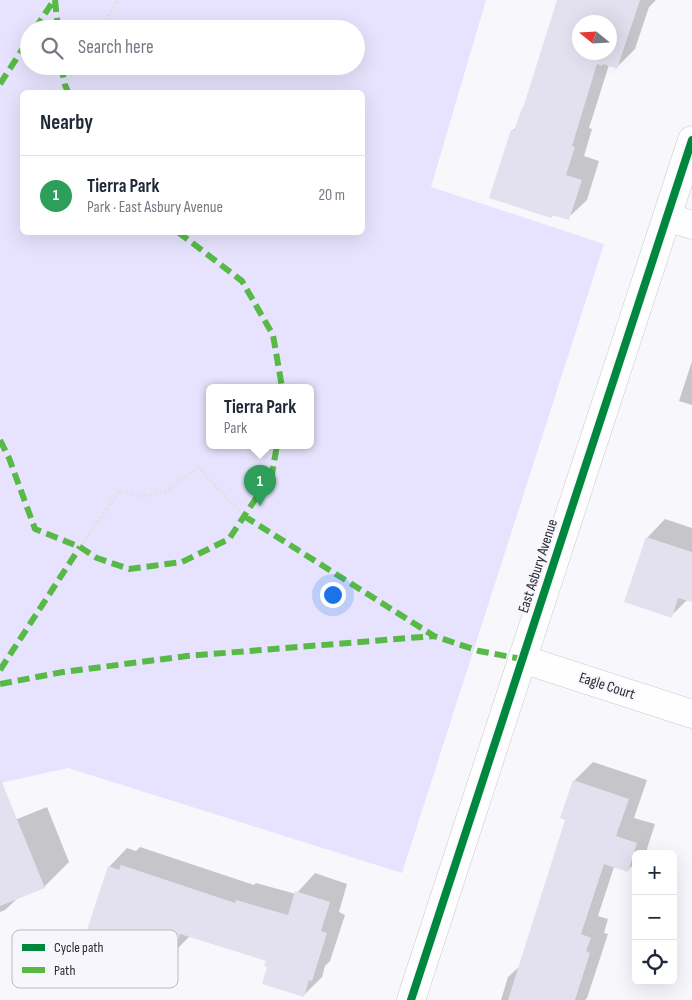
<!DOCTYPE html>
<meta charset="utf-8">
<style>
:root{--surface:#fff;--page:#f6f6f7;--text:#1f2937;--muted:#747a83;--line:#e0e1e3;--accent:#737277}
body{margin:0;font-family:"Sofia Sans Condensed",sans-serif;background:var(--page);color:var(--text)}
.controls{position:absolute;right:15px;bottom:15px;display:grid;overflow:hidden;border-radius:8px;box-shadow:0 5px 20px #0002}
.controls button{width:45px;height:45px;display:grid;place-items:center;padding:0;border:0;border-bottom:1px solid var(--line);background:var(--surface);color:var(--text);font:25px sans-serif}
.compass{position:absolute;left:572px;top:15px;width:45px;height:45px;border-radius:50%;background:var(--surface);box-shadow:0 5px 20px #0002;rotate:288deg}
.you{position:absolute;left:332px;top:594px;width:18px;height:18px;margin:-12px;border:4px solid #fff;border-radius:50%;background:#1a73e8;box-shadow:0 0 0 8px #1a73e833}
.badge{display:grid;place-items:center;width:32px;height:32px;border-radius:50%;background:var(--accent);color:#fff;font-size:16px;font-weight:700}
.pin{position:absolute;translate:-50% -41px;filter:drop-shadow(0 1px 2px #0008)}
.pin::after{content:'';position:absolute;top:26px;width:18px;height:15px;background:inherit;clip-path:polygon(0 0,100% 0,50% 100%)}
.popup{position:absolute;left:206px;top:384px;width:108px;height:65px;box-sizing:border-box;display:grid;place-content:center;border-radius:8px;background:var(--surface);filter:drop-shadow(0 1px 4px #0005);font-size:16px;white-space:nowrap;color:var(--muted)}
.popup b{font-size:19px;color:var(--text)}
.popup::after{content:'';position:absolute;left:50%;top:100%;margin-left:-10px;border:10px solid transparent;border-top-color:var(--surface)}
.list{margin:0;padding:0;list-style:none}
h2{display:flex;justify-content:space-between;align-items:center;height:65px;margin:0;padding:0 20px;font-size:21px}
h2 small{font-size:16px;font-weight:400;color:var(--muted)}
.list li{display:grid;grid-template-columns:32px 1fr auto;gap:15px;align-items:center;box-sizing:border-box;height:80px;padding:0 20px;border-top:1px solid var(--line)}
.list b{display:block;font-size:19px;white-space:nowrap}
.list p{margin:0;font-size:16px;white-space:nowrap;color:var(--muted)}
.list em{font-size:16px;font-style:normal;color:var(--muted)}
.icon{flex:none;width:28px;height:28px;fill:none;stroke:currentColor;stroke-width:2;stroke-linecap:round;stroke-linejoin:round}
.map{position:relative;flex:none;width:692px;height:1000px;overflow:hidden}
.search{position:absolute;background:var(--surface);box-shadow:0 5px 20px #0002;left:20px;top:20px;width:345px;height:55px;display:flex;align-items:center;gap:12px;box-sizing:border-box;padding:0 18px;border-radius:28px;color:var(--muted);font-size:19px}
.panel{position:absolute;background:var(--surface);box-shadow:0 5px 20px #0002;left:20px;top:90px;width:345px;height:145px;border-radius:8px}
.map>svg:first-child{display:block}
.green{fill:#e7e3fe;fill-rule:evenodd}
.shadow{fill:#0003;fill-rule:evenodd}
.building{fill:#e3e1ef;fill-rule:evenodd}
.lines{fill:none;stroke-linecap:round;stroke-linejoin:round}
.minor-casing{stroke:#c9c8ce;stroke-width:29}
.path{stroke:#e1e1e2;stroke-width:3;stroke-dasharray:2.5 2.5;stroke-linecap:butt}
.minor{stroke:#fefeff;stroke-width:28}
.quiet{stroke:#58b947;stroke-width:6;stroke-dasharray:12 6;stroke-linecap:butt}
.cycleway-casing{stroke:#f7f6fd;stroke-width:11}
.cycleway{stroke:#00873e;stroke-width:8}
.labels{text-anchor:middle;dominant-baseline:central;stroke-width:4;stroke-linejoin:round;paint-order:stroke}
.street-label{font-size:15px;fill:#2b2a30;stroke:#f7f6fd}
.key{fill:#f7f6fd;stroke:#bab9c0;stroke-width:1}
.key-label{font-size:14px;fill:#2b2a30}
</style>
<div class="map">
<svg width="692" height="1000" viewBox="0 0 692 1000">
<rect width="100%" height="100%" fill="#f8f7fc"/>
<path class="green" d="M 0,0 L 486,0 L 431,187 L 604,244 L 402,873 L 68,768 L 0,783 ZM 29,29 L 356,29 L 356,66 L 29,66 ZM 22,92 L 362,92 L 362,232 L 22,232 ZM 210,387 L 310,387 L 310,445 L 210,445 Z"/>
<path class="shadow" d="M 559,0 L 656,0 L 649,7 L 635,49 L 617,67 L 609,65 L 589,128 L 592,129 L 584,156 L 599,161 L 587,200 L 568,218 L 554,214 L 551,217 L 512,131 L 517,126 L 525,106 ZM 580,22 L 610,22 L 610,52 L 580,52 Z
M 692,361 L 692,405 L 679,401 Z
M 665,519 L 692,528 L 692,601 L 688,599 L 671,616 L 647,538 Z
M 593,762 L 647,780 L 634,818 L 655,824 L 646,852 L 636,854 L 636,862 L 627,871 L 614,867 L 598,916 L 608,919 L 604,933 L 608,934 L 587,998 L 585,1000 L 501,1000 L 508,977 L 520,966 L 566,819 L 562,817 L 575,780 Z
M 47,807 L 69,862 L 44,887 L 18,898 L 5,910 L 0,912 L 0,826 Z
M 140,847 L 254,885 L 256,883 L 296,894 L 315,873 L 347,884 L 339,912 L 345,915 L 330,961 L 325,966 L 322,977 L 303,996 L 269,966 L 267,960 L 190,936 L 173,953 L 126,937 L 122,941 L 109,867 L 127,848 L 136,851 Z"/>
<path class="building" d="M 557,0 L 640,0 L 617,69 L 603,64 L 602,66 L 597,64 L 572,146 L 575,147 L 566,175 L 582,180 L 569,220 L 552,215 L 551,218 L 489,198 L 511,130 L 514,131 L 522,108 L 523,108 ZM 580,22 L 610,22 L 610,52 L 580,52 Z
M 646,537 L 692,552 L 692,602 L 678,598 L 672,618 L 624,602 Z
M 1,780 L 45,888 L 0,906 L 0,781 Z
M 573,780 L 629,799 L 616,836 L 637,843 L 628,872 L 604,864 L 581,934 L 591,938 L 586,951 L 590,953 L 575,1000 L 508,1000 L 565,820 L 560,818 Z
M 121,865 L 235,903 L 236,900 L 288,915 L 295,891 L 330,902 L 321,931 L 327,933 L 312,981 L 309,980 L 304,997 L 262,984 L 267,967 L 264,966 L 266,961 L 180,934 L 174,954 L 124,938 L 122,942 L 87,930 L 108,866 L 119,870 Z"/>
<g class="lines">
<defs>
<path id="minor" d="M 667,217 L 692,225
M 522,659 L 692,714
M 411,1000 L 692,140"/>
</defs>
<use href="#minor" class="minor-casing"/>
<path class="path" d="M 100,29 L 118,0
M 65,85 L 76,66
M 80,547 L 119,491 L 142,497 L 168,490 L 198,467 L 244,516"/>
<use href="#minor" class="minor"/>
<path class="quiet" d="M 55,0 L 58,29
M 35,29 L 54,0
M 61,66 L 65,85 L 68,92
M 0,84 L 29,39
M 178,232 L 242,281 L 273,335 L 282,387
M 0,440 L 9,458 L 35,529 L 80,547 L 97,558 L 129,569 L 182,562 L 229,539 L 272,474 L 277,445
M 244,516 L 434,636 L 479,651 L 522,659
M 0,670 L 80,547
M 0,684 L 63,672 L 187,656 L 434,636"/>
<defs>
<path id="cycleway" d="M 411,1000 L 692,140"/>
</defs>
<use href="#cycleway" class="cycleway-casing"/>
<use href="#cycleway" class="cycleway"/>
</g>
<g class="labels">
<g class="street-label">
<text transform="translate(538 566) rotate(-72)">East Asbury Avenue</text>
<text transform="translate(607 686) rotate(18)">Eagle Court</text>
</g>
</g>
<rect x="12" y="930" width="166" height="58" rx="8" class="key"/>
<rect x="22" y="944" width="23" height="7" fill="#00873e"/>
<rect x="22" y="967" width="23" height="6" fill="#58b947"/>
<g class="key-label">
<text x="54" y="952">Cycle path</text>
<text x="54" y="975">Path</text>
</g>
</svg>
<div class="controls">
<button>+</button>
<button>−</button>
<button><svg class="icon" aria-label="locate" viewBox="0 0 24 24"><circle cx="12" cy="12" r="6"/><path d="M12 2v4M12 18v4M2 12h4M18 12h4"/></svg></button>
</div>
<svg class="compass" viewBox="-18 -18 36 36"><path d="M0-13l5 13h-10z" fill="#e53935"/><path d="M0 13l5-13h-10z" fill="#747a83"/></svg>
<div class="you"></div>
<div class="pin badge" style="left:260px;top:506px;background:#2e9e5b">1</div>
<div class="popup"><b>Tierra Park</b>Park</div>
<div class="search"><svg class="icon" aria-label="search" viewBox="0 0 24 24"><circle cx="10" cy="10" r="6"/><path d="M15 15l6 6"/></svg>Search here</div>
<section class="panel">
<h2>Nearby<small></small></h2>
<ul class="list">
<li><span class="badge" style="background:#2e9e5b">1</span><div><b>Tierra Park</b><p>Park · East Asbury Avenue</p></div><em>20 m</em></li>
</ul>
</section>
</div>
